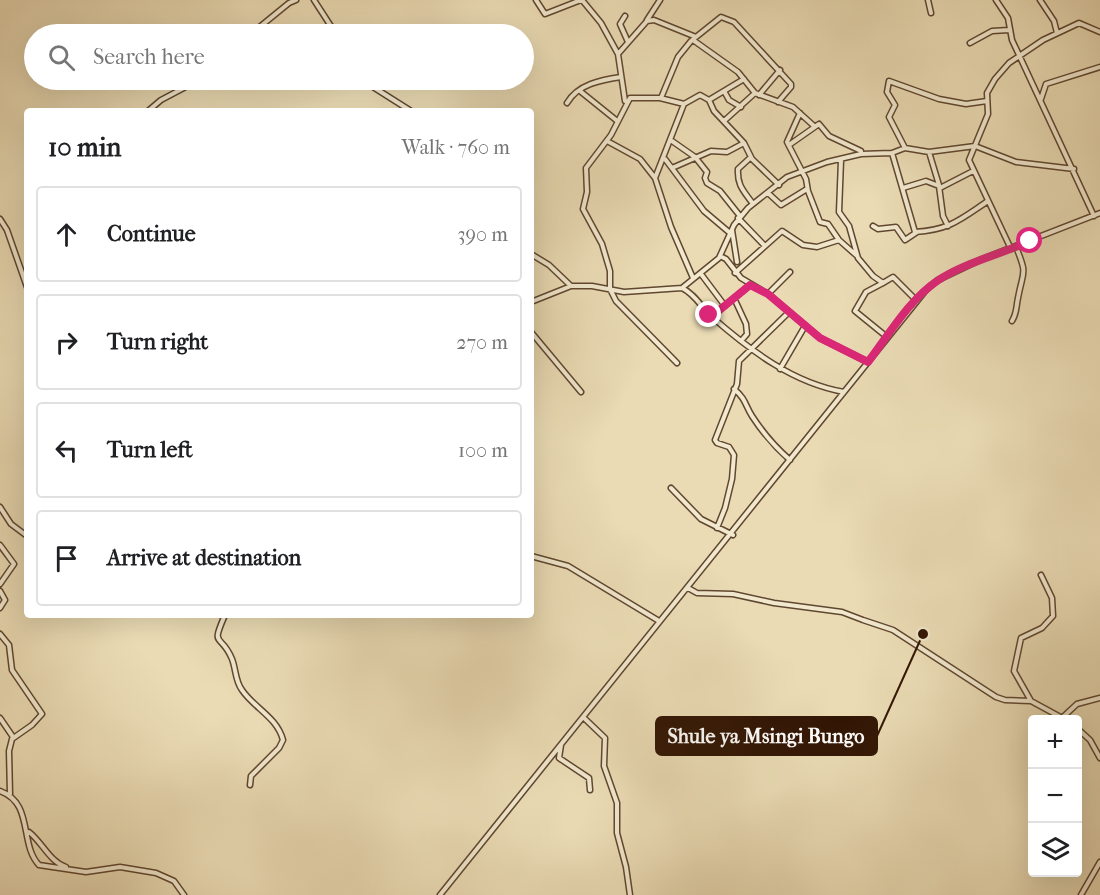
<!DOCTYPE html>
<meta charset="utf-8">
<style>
:root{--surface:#fff;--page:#f2f2f2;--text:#202124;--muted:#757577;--line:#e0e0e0}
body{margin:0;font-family:"IM FELL French Canon",serif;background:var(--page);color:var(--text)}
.controls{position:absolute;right:18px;bottom:18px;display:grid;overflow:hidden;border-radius:6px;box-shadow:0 6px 24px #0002}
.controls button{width:54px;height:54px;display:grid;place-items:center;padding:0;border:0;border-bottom:2px solid var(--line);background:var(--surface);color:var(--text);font:30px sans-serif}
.stop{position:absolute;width:18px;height:18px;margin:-14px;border:4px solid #db2777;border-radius:50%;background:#fff}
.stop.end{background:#db2777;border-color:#fff;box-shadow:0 2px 6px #0008}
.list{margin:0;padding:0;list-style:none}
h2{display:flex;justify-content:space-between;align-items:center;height:78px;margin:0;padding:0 24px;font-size:26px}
h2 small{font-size:20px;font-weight:400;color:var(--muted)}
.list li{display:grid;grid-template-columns:39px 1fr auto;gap:18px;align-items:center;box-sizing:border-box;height:96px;margin:0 12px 12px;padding:0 12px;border:2px solid var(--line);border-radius:6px}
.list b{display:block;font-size:22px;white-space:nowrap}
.list em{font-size:20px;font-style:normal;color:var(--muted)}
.icon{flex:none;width:33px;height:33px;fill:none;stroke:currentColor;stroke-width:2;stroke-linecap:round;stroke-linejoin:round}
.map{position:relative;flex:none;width:1100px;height:895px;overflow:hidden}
.search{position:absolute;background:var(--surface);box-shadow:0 6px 24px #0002;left:24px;top:24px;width:510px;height:66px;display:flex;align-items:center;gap:15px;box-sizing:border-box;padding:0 21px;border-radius:33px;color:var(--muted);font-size:22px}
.panel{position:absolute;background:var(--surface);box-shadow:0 6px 24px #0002;left:24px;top:108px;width:510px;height:510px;border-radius:6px}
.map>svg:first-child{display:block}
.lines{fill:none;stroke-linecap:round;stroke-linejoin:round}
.minor-casing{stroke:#604730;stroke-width:7}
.minor{stroke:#f1e8ce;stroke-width:4}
.route{stroke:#db2777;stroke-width:8}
.leader{fill:none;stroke:#321604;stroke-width:2}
.callout-dot{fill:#321604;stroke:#f1e8ce;stroke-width:2}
.callout{fill:#321604;stroke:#321604;stroke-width:2}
.callout-label{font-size:20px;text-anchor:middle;font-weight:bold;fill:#fff}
</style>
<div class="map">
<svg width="1100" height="895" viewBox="0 0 1100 895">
<rect width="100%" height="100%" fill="#eadbb4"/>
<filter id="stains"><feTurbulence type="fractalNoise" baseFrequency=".00333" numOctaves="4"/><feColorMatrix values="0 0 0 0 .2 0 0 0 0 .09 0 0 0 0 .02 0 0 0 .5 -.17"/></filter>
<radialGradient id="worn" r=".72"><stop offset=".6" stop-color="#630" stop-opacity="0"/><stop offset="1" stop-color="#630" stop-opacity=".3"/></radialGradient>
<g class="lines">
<defs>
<path id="minor" d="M 314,0 L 336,34
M 536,0 L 545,14 L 581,0
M 582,0 L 601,23 L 618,54 L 625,101
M 928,0 L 931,13
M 996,0 L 1008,18 L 1012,40 L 1094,216
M 1040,0 L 1054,21 L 1057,33
M 625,16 L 620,24 L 628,42
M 647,20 L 660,0
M 251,34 L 289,3 L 296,0
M 693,40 L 738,72 L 755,93 L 793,107 L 814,126
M 970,43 L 992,31 L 1009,30
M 618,54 L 647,21 L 654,20 L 696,37
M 362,80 L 411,111
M 580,91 L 616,120
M 724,91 L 729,100 L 741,107
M 759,95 L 780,70
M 661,98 L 678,57 L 691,41 L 721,17 L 734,22 L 791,84 L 791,87 L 778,102
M 1041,99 L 1046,84 L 1100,67
M 709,100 L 744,79
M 567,103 C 578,84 601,80 621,77
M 684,104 L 655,178 L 671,227 L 693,278
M 148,111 L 161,100 L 199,80
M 800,113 L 787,142 L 806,179 L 808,191 L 820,222 L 828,224 L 839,240 L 856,255
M 724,121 L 755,93
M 607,141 L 640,159 L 655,178
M 672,141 L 695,157 L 707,172 L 705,178 L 707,183 L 720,191 L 740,216
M 789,145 L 819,124 L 829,136 L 861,151 L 861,154
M 905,148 L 889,117 L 895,105 L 887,92 L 889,81 L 939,99 L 966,104 L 987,101
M 929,152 L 939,185
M 892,153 L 915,232 C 950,230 961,219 988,201
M 751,157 L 738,169 C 737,186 744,191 753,204
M 665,159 L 704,211 L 730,233
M 841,160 L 839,212 L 849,226 L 858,258 L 873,276 L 883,283 L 893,277 L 917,301
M 672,168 L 711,151 L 727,152 L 744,143
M 903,188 L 926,181 L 939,186 L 943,216 L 948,226
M 940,188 L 973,171
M 768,193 L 781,205 L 807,189
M 738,218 L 764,245
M 0,219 L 7,230 L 27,287
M 873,226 L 878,229 L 896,227 L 905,240 L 917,232
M 732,230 L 737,262
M 1011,249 L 969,160 L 988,114 L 987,93 L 995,79 L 1009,63 L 1043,40 L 1079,23 L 1100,32
M 531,254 L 549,265 L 571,286 L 592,286 L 624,292 L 682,288 C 695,294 702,308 712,317 C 751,351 793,383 844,392
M 720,256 L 726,259 L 741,278 L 768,294 L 820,338 L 868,362
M 735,273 L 782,231 L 803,245 L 817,247 L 839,240
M 701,274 L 725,306
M 883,283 L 866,292 L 855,311 L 887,337
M 682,288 L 719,258 L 734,225 L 748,208 L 787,177 L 827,162 L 861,154 L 892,153 L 905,148 L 929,152 L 975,146 L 1016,162 L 1074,169
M 768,294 L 790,272
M 734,298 L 746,324 L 747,334 L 741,341
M 531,302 L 571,286
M 711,317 L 750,285
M 1012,321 C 1017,313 1016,307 1018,298 C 1023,270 1028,276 1016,247
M 531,332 L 581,392
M 677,363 L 616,301 L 610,289 L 610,271 L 602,244 L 583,209 L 587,192 L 586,168 L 611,135 L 630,98 L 660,98 L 684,104 L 700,95 L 709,100 L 714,111 L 744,143 L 752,159 L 779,185
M 780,369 L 805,326
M 734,389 C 746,399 745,405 752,416 C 763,433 775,447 790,460
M 671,488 L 701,519 L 733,535
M 0,507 L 11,524 L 27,536
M 717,528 L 725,508 L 732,479 L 734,455 L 729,447 L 717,443 L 715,440 L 737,384 L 739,361 L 788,313
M 0,545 L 14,564 L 0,584
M 531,556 L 568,566 L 659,621
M 688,588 L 697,593 L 733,594 L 774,603 L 842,612 L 863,620 L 893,630 L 996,697 L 1005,700 L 1031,701 L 1066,720
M 0,591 L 5,600 L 0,608
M 225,615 C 210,649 221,632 232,659 C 236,669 235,681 242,690 C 254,708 277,717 283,740 L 279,748 L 251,776 L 250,785
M 0,634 L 9,645 L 12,670 L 42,714 L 32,725 L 12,739 L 9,751 L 10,794
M 1031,701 L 1014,671 L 1021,638 L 1042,628 L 1053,616 L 1052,598 L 1041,575
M 583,717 L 605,738 L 604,766 L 617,803 L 617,833 L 626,867 L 630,895
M 1063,717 L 1077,704 L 1100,698
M 0,718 L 13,737
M 1078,729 L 1090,740 L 1100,758
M 561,745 L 559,758 L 589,778 L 590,790
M 0,791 C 34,803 19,844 39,865 L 86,872 L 120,867 L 156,873 L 174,881 L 184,895
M 29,832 C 42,842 50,862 66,867
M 440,895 L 926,290 L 938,280 L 982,259 L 1100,213
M 1081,895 L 1100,862"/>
</defs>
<use href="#minor" class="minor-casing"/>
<use href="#minor" class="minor"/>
</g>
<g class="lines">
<path class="route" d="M 709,315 L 711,317 L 750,285 L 768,294 L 820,338 L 868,362 C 888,336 909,300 937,281 C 966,262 999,255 1030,241"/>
</g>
<path class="leader" d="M923 634L877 736"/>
<circle class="callout-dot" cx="923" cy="634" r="6"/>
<rect class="callout" x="656" y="717" width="221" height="38" rx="6"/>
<g class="callout-label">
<text x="766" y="743">Shule ya Msingi Bungo</text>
</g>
<rect width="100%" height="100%" filter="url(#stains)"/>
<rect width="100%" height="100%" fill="url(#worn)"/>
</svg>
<div class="controls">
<button>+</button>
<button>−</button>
<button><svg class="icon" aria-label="layers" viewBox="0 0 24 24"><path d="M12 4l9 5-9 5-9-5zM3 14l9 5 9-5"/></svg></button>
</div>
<div class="stop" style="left:1030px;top:241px"></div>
<div class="stop end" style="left:709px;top:315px"></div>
<div class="search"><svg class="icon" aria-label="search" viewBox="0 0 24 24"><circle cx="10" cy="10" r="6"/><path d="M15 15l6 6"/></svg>Search here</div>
<section class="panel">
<h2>10 min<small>Walk · 760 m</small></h2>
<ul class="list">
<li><svg class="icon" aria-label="ahead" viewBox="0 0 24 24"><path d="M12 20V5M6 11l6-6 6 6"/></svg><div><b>Continue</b></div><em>390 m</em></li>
<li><svg class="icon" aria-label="right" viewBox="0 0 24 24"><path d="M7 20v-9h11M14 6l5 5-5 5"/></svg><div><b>Turn right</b></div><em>270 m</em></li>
<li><svg class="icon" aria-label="left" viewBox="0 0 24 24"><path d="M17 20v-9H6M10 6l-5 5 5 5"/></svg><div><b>Turn left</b></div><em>100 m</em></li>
<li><svg class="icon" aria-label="arrive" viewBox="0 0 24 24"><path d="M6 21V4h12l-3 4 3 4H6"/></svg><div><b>Arrive at destination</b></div></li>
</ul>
</section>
</div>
